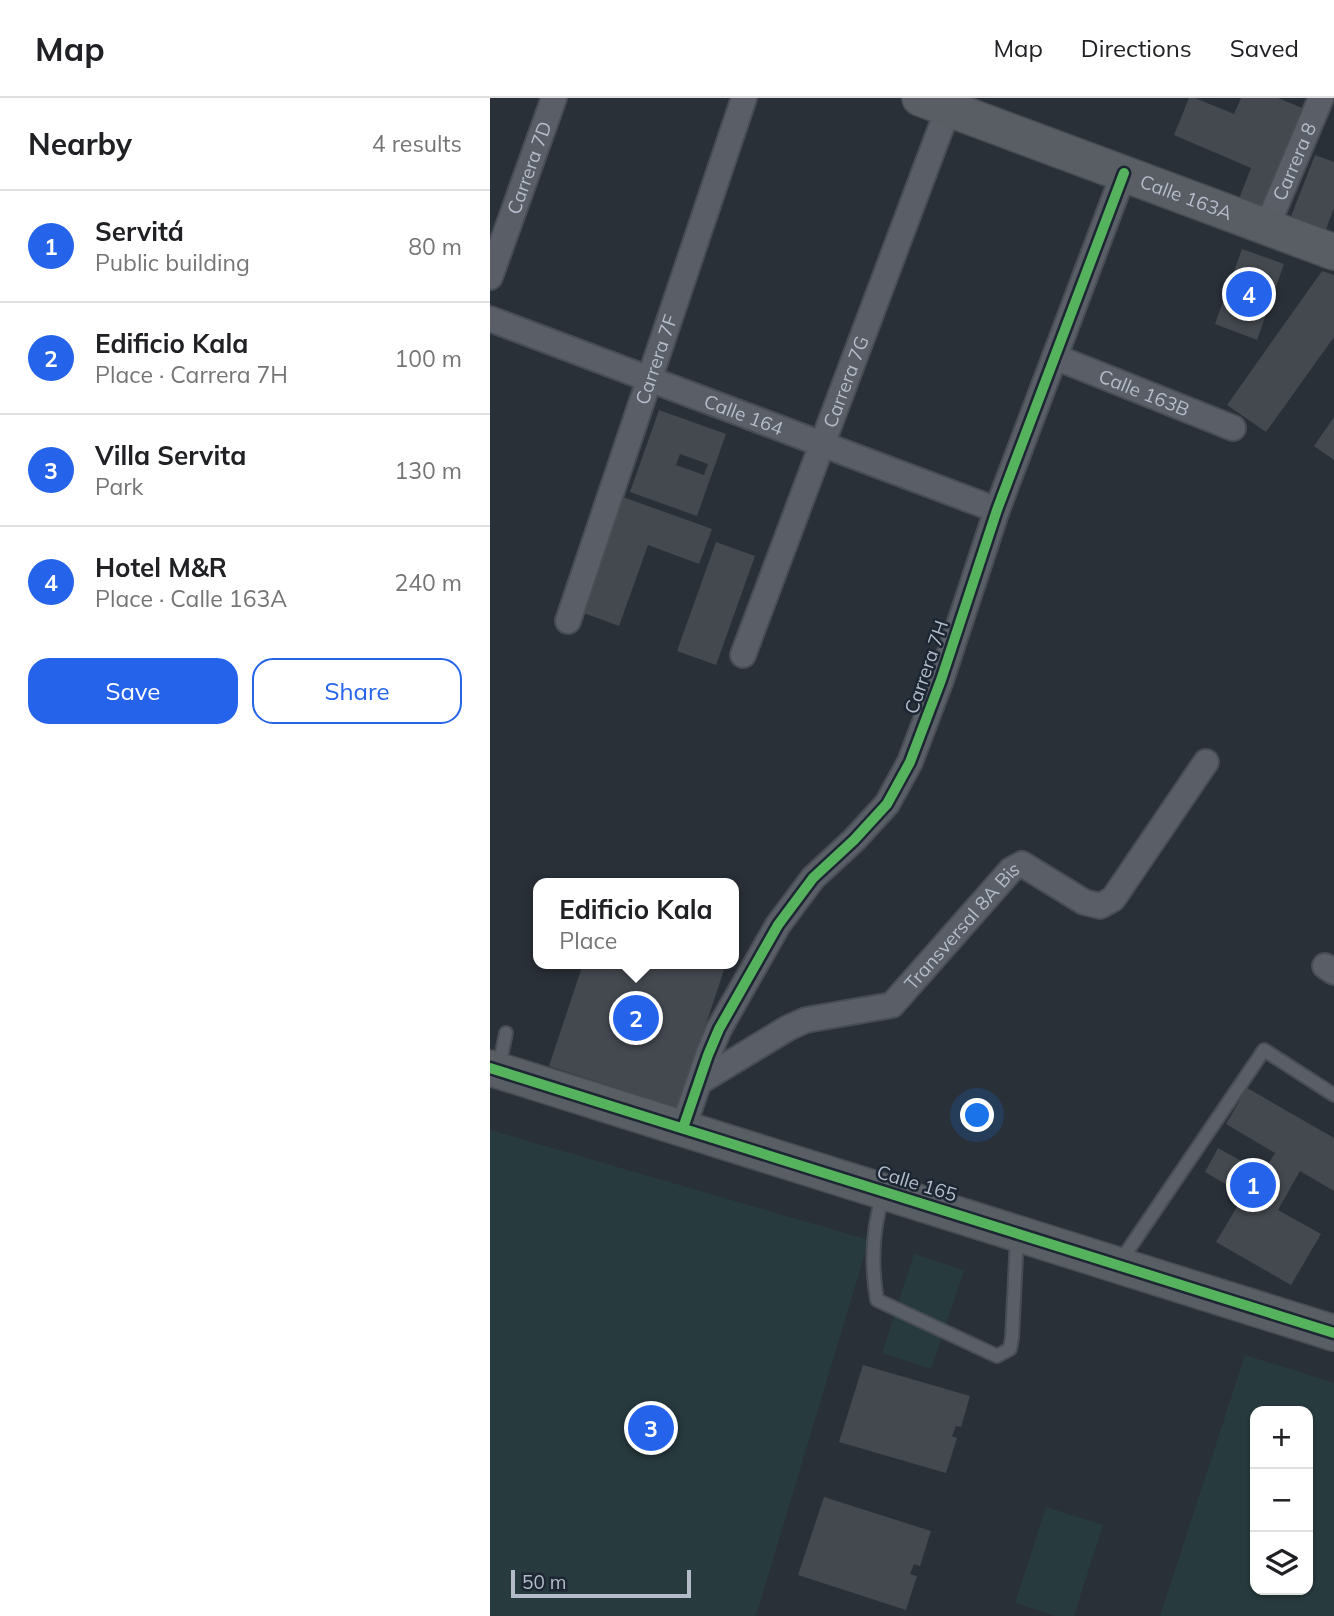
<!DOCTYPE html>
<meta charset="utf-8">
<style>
:root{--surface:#fff;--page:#f6f6f6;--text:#202124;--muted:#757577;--line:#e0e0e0;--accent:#2563eb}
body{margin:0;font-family:Mulish,sans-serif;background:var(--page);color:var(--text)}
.controls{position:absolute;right:21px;bottom:21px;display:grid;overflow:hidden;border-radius:14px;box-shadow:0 2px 5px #0004}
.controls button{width:63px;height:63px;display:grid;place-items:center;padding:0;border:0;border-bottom:2px solid var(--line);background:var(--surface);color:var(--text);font:35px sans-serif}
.scale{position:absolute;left:21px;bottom:18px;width:180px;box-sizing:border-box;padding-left:7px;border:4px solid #b4bcc9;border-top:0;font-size:19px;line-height:24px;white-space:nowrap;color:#b4bcc9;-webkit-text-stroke:5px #1d2633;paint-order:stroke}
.you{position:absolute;left:488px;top:1018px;width:24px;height:24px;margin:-18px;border:5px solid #fff;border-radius:50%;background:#1a73e8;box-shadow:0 0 0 10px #1a73e833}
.badge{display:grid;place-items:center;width:46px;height:46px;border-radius:50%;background:var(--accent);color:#fff;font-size:23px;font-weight:700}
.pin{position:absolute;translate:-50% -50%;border:4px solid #fff;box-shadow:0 2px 7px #0006}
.popup{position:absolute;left:43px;top:780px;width:206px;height:91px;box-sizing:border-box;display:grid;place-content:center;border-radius:14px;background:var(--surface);filter:drop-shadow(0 2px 5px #0005);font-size:23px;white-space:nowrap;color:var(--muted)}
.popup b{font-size:26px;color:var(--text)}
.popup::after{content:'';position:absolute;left:50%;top:100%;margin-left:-14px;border:14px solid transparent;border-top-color:var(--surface)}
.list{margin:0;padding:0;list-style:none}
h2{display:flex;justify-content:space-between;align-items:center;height:91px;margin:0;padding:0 28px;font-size:30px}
h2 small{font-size:23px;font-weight:400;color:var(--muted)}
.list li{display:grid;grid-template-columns:46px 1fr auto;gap:21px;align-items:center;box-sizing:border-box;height:112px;padding:0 28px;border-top:2px solid var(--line)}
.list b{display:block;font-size:26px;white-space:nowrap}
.list p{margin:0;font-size:23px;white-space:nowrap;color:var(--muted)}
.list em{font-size:23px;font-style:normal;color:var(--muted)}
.actions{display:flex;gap:14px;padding:21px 28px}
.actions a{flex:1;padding:16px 0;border:2px solid var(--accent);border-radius:21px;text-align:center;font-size:24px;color:var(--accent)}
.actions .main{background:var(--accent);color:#fff}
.icon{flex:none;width:38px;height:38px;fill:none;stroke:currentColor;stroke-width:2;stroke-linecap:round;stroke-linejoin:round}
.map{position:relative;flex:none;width:844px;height:1518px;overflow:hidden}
header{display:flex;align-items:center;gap:42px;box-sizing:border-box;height:98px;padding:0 35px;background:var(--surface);border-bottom:2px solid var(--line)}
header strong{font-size:33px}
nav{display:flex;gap:38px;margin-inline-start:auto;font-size:24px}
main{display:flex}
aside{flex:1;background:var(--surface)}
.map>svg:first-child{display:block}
.green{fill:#273a3e;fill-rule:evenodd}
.building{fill:#444950;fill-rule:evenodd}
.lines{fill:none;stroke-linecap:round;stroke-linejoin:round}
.lane-casing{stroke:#484c53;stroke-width:16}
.street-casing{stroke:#484c53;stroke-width:28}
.secondary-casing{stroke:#484c53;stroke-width:38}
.lane{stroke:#5a5e66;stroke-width:12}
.street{stroke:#5a5e66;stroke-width:24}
.secondary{stroke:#595d64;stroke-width:35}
.cycleway-casing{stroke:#1d2633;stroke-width:15}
.cycleway{stroke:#56b35d;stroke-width:10}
.labels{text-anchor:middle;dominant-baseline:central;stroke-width:5;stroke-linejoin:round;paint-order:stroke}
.street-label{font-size:19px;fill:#b4bcc9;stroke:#1d2633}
</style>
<header>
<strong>Map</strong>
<nav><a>Map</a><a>Directions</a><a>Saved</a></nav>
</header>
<main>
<aside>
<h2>Nearby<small>4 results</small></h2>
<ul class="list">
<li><span class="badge">1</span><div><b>Servitá</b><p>Public building</p></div><em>80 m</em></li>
<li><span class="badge">2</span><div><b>Edificio Kala</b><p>Place · Carrera 7H</p></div><em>100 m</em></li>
<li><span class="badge">3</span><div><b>Villa Servita</b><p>Park</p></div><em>130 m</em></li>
<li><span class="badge">4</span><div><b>Hotel M&amp;R</b><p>Place · Calle 163A</p></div><em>240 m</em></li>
</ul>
<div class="actions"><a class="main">Save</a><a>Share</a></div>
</aside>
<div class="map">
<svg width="844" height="1518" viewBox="0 0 844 1518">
<rect width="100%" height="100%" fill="#2a3038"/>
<path class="green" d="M 0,1032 L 379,1142 L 266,1518 L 0,1518 Z
M 424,1156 L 474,1172 L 441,1271 L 392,1255 Z
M 755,1257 L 844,1285 L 844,1518 L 670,1518 ZM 765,1313 L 818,1313 L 818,1492 L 765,1492 Z
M 556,1409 L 613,1427 L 584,1518 L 565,1518 L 525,1505 Z"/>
<path class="building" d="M 699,0 L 705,0 L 744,16 L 751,0 L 788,0 L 817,12 L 779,103 L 767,109 L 749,101 L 761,70 L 684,37 Z
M 825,57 L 844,64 L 844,110 L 835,134 L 800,121 Z
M 752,151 L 794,166 L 767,242 L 725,226 Z
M 832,173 L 844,177 L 844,239 L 776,334 L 737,307 Z
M 169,312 L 236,336 L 207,418 L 140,394 ZM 190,356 L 218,366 L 214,377 L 186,367 Z
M 844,319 L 844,362 L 824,348 Z
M 133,399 L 222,431 L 209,466 L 158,447 L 129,528 L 91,514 Z
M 226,444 L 265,458 L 226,567 L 187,553 Z
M 93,866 L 216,866 L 234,872 L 188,1010 L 59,968 Z
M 757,990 L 844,1040 L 844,1093 L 810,1073 L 788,1112 L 831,1136 L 801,1187 L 726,1144 L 754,1097 L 715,1074 L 728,1050 L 773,1075 L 785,1055 L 736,1026 Z
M 373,1267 L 480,1298 L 471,1329 L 466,1328 L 462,1338 L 467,1340 L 456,1375 L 349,1344 Z
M 334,1399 L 441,1433 L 430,1468 L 424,1466 L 420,1476 L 427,1478 L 416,1512 L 308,1477 Z"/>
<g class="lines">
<defs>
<path id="lane" d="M 9,969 L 16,935
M 393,1097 C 382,1132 381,1167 387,1202 L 507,1258 L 520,1251 L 522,1240 L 527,1139
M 630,1164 L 774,952 L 844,997"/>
<g id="street">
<path id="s1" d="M 777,128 L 831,0"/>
<path id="s2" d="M 0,179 L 64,0"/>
<path id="s3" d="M 0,221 L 507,412"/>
<path id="s4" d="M 565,259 L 743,330"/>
<path id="s5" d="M 78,523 L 254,0"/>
<path id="s6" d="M 253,557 L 458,11"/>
<path d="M 835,868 L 844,874"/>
<path id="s7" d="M 209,984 L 298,930 L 316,922 L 402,907 L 521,772 L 532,766 L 594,804 L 610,808 L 623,801 L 716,664"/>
<path d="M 193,1030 L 218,957 L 229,931 L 288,827 L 323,780 L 364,742 L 397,706 L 420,664 L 451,582 L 507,412 L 634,75"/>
</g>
<g id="secondary">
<path id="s8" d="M 430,0 L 844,154"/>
<path d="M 0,970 L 844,1235"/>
</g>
</defs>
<use href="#lane" class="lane-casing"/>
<use href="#street" class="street-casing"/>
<use href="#secondary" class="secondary-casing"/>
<use href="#lane" class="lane"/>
<use href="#street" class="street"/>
<use href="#secondary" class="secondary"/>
<defs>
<path id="cycleway" d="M 0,970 L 844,1235
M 193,1030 L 218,957 L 229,931 L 288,827 L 323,780 L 364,742 L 397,706 L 420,664 L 451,582 L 507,412 L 634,75"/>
</defs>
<use href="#cycleway" class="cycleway-casing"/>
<use href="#cycleway" class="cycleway"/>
</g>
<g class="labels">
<g class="street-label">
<text stroke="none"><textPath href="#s1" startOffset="70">Carrera 8</textPath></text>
<text stroke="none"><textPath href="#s2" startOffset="116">Carrera 7D</textPath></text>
<text stroke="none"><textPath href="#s8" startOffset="284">Calle 163A</textPath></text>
<text stroke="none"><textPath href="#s5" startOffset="276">Carrera 7F</textPath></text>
<text stroke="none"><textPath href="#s6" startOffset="292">Carrera 7G</textPath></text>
<text stroke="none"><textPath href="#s4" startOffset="96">Calle 163B</textPath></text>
<text stroke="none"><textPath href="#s3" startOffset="271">Calle 164</textPath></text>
<text transform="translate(436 569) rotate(-71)">Carrera 7H</text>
<text stroke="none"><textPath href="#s7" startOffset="317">Transversal 8A Bis</textPath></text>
<text transform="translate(427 1085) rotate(17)">Calle 165</text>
</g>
</g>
</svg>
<div class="controls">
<button>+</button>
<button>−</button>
<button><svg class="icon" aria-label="layers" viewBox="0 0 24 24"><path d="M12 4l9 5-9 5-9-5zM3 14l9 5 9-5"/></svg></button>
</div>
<div class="scale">50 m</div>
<div class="you"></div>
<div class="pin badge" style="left:763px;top:1087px">1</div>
<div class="pin badge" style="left:146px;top:920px">2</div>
<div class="popup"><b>Edificio Kala</b>Place</div>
<div class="pin badge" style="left:161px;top:1330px">3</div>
<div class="pin badge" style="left:759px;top:196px">4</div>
</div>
</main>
